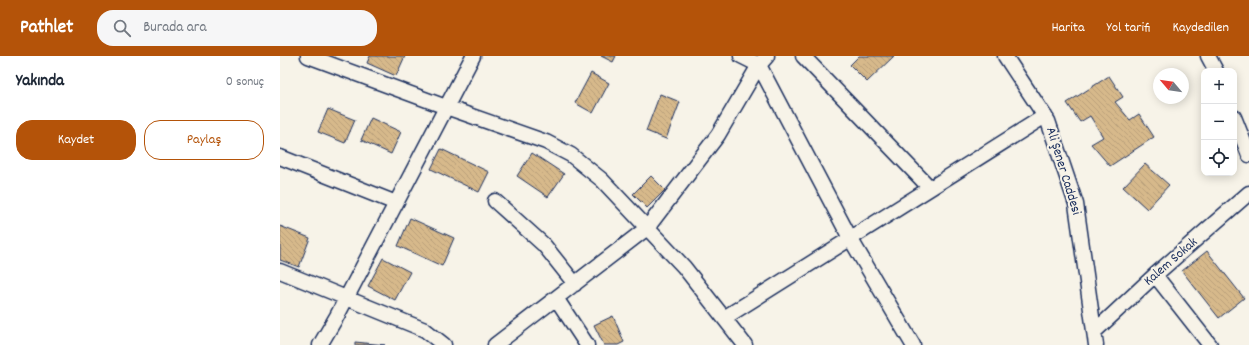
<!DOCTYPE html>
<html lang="tr">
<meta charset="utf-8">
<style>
:root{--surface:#fff;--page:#f6f6f7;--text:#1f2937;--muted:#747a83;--line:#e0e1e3;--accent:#b45309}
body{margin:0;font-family:Dekko,sans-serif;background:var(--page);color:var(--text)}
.controls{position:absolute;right:12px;top:12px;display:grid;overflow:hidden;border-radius:8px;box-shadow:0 2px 10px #0003}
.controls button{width:36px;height:36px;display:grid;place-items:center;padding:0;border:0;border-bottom:1px solid var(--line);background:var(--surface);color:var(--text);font:20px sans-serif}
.compass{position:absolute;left:873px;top:12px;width:36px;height:36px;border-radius:50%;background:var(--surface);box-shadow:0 2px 10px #0003;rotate:299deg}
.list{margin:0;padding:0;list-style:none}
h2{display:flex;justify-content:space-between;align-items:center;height:52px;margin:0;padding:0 16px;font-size:17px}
h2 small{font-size:13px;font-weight:400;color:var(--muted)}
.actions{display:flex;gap:8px;padding:12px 16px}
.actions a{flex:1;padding:9px 0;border:1px solid var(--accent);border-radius:16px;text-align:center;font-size:14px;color:var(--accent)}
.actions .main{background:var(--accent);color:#fff}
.icon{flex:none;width:22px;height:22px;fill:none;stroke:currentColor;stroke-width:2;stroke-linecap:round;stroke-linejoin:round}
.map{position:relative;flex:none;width:969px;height:289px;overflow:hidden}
header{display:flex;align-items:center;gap:24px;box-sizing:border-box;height:56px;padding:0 20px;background:var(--accent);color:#fff}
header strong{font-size:19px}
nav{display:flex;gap:22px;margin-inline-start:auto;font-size:14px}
.search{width:280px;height:36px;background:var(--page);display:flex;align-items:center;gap:10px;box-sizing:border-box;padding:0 14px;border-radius:16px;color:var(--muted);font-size:15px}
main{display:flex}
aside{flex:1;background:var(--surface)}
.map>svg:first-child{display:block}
.building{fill:url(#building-back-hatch);stroke:#1b2f5e}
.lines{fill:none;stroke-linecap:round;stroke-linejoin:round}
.minor-casing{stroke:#1b2f5e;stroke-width:17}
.minor{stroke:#f7f3e8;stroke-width:14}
.labels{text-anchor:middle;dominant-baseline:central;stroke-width:4;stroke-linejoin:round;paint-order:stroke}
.street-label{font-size:14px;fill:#1b2f5e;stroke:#f7f3e8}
</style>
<header>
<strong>Pathlet</strong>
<div class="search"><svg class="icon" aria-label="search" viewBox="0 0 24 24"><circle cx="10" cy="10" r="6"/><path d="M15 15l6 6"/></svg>Burada ara</div>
<nav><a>Harita</a><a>Yol tarifi</a><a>Kaydedilen</a></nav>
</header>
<main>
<aside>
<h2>Yakında<small>0 sonuç</small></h2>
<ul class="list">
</ul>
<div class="actions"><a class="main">Kaydet</a><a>Paylaş</a></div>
</aside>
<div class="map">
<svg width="969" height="289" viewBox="0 0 969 289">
<defs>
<pattern id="building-back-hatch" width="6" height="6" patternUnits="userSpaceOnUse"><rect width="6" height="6" fill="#d7b98b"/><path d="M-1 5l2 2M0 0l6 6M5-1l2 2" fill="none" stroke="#b89f7a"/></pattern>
</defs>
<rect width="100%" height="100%" fill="#f7f3e8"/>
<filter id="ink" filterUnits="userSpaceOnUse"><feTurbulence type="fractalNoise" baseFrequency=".025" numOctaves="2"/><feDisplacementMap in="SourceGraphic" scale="8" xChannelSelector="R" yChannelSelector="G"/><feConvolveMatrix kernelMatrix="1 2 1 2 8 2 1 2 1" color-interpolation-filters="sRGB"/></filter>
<g filter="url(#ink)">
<path class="building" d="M 90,0 L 125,0 L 116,20 L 87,7 Z
M 321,0 L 336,0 L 333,6 Z
M 579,0 L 614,0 L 587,26 L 570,9 Z
M 311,17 L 329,27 L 313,57 L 295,47 Z
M 829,20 L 843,41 L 835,46 L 850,64 L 859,58 L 874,81 L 830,110 L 811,88 L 823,81 L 810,60 L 800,66 L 787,47 Z
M 380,38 L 400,46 L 386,83 L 366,75 Z
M 48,53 L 75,64 L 65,87 L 38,76 Z
M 91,62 L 121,76 L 111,98 L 81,84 Z
M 161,93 L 209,116 L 199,136 L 151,113 Z
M 252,97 L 284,118 L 268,141 L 237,120 Z
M 865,108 L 889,129 L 867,153 L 843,131 Z
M 371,120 L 385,134 L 367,152 L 353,138 Z
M 130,162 L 174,182 L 162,210 L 118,190 Z
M 0,170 L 30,182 L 19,211 L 0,204 Z
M 927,195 L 964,242 L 939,262 L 902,215 Z
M 103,202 L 130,216 L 115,244 L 88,230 Z
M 333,260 L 344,286 L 338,289 L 324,289 L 314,269 Z
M 75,286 L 105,289 L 75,289 Z"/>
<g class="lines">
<defs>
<path id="minor" d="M 28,0 L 166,51 L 266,86 L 291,99 L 322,124 L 404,211 L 465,289
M 461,0 L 479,9 L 570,182 L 633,289
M 523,0 L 650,132
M 725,0 L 768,65 L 796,148 L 816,289
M 928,0 L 936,15
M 954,61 L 969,99
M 0,101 L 116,147
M 215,145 L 264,189 L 295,228
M 0,215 L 145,274 L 164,289
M 875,219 L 930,289
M 276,242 L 307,289
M 444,262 L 765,60
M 814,276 L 875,219 L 969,137
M 40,289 L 57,260 L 193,0
M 215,289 L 367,172 L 438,79 L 479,9 L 487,0"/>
</defs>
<use href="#minor" class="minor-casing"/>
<use href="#minor" class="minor"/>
</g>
</g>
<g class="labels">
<g class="street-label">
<text transform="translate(783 115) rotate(73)">Ali Şener Caddesi</text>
<text transform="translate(891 206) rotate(-41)">Kalem Sokak</text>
</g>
</g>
</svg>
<div class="controls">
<button>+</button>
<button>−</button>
<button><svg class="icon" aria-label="locate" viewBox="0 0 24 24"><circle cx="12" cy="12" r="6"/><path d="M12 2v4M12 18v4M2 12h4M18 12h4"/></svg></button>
</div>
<svg class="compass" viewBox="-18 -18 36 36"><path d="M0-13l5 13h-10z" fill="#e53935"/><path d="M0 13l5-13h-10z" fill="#747a83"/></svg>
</div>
</main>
